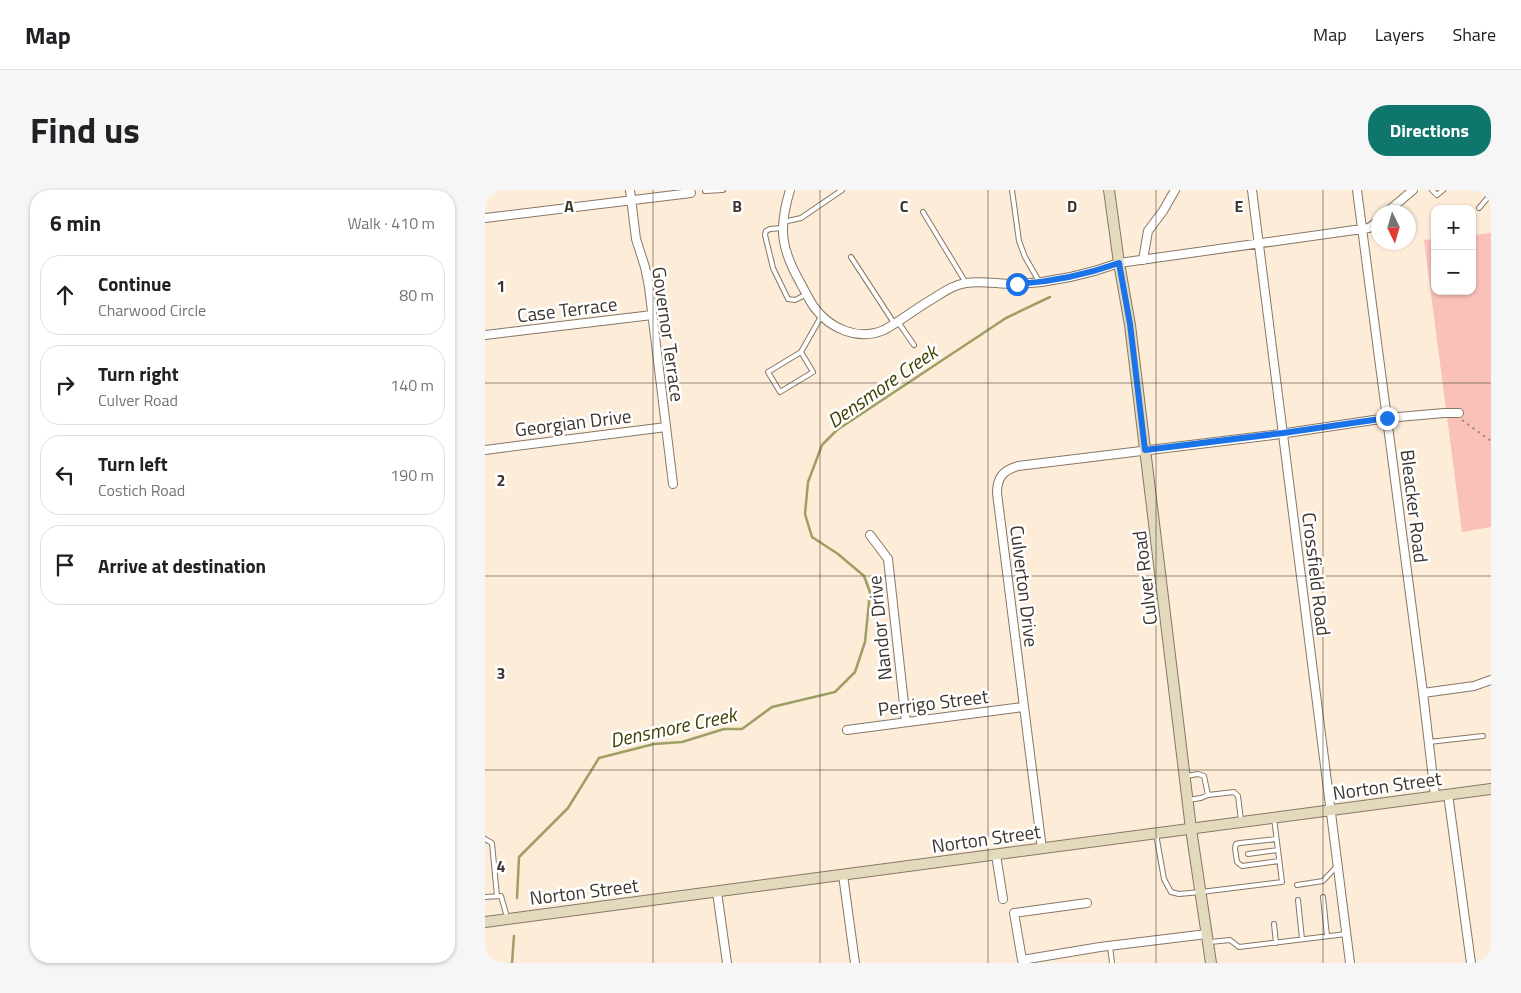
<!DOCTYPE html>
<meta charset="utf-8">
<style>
:root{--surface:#fff;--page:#f6f6f6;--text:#202124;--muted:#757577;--line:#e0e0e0;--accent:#0f766e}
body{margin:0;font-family:"Titillium Web",sans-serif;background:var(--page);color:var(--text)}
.controls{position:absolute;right:15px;top:15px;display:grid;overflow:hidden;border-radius:10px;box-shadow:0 1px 4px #0004}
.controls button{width:45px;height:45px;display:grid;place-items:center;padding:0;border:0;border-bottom:1px solid var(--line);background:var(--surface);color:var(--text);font:25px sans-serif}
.compass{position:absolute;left:886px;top:15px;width:45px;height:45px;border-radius:50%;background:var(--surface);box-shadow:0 1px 4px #0004;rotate:175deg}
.stop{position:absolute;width:15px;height:15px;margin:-11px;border:4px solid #1a73e8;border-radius:50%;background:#fff}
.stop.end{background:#1a73e8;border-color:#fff;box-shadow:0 1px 5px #0008}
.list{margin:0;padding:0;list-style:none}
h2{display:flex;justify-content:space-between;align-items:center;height:65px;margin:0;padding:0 20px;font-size:21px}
h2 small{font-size:16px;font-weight:400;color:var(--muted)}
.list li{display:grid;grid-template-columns:32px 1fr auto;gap:15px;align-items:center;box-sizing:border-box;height:80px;margin:0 10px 10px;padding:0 10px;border:1px solid var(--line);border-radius:20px}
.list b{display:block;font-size:19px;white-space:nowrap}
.list p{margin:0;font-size:16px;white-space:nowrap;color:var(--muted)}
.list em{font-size:16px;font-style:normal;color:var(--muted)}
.icon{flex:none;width:28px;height:28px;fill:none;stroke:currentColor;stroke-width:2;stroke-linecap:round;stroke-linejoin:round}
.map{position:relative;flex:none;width:1006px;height:773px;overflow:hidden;border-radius:20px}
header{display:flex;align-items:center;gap:30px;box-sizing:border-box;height:70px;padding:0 25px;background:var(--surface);border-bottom:1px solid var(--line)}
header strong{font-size:24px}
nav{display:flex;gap:28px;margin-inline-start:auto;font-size:18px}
.intro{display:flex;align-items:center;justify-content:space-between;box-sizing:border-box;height:120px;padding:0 30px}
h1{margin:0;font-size:35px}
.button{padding:12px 22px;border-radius:20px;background:var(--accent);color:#fff;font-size:18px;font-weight:700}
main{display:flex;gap:30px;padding:0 30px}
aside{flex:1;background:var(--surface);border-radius:20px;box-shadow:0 1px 4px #0004}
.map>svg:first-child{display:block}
.green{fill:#f9c1b8}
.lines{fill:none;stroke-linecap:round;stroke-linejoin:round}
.stream{stroke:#9e9f65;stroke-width:2.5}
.lane-casing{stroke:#877766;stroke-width:6}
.street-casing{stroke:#877766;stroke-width:10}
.secondary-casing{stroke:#877766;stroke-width:12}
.path{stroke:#9d9184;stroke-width:2;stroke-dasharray:2.5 4;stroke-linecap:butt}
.lane{stroke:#fff;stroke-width:4}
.street{stroke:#fff;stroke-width:8}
.secondary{stroke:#e3dabe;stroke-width:10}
.route{stroke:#1a73e8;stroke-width:6}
.grid{fill:none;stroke:#3d362f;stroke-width:1;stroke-opacity:0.55}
.labels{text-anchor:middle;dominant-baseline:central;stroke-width:5;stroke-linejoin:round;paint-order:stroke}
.street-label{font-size:19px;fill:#3d362f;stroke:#fff}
.water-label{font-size:20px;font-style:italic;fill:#3e3f00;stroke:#fff}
.grid-label{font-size:16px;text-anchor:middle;font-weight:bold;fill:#3d362f;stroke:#fff;stroke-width:5;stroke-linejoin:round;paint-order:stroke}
</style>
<header>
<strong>Map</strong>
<nav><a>Map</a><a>Layers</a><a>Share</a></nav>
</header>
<div class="intro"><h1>Find us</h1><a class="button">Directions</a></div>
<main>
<aside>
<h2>6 min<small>Walk · 410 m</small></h2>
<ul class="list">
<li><svg class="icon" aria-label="ahead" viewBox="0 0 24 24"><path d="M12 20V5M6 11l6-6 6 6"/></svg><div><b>Continue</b><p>Charwood Circle</p></div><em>80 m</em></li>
<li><svg class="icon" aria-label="right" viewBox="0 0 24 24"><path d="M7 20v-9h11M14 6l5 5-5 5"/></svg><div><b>Turn right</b><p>Culver Road</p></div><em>140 m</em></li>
<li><svg class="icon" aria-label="left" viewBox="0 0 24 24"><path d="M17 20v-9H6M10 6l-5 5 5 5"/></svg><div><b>Turn left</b><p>Costich Road</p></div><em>190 m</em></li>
<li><svg class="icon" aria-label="arrive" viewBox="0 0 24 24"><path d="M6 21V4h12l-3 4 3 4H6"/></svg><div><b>Arrive at destination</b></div></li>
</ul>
</aside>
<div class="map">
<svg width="1006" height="773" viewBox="0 0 1006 773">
<rect width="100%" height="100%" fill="#fdecd8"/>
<path class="green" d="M 1006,43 L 1006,337 L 977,342 L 939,50 L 950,49 L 950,101 L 987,101 L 987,45 Z"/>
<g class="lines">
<path class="stream" d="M 32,708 L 34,667 L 83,618 L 114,568 L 169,554 L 197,552 L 239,539 L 257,539 L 287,517 L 350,502 L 370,482 L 380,452 L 385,402 L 379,386 L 353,364 L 327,347 L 320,324 L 323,292 L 337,255 L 352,240 L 521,128 L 565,107
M 27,773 L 29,746"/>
<defs>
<path id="lane" d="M 527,0 L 534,51 L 540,67 L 555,93
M 947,0 L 952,5 L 958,0
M 220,1 L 238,0
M 994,18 L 1006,4
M 438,22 L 481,93
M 298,32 L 316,28 L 357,0
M 297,38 L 285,39 L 281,41 L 280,45 L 288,78 L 303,109 L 310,110 L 322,104
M 366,67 L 409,133
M 413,132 L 429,155
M 316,162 L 328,182 L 295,202 L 283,182 L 316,162 L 337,125
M 944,552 L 998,546
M 701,586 L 713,584 L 719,586 L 723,605
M 703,610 L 716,608 L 723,605 L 749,602 L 753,606 L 756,630
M 671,644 L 679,689 L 686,702 L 694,704 L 716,702 L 797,692 L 789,628
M 0,649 L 7,653 L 12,706
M 791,649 L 755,653 L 751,654 L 750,658 L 752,672 L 757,676 L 794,671
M 763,664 L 793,660
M 812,695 L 838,691 L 852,676
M 0,707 L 16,706 L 22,727
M 838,707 L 842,746
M 813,710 L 817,749
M 789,734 L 791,753
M 725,752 L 745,750 L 754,757 L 861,744
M 625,756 L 627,773"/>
<path id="street" d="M 145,0 L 151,49 L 160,77 L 164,97 L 188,294
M 305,0 C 293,39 296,59 316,94 C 320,101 324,110 329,117 C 345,139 373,151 399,140 C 414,132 429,120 444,111 C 456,104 467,95 481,93 C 498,90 516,95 534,94 C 569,92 601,85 634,73 L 884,38 L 894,30
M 767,0 L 865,773
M 872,0 L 938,503 L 950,606
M 902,22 L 928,0
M 0,28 L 206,3
M 658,70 L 663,41 L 678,21 L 690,0
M 0,145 L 167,125
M 0,260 L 181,237
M 385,345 L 403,369 L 421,532
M 938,503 L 989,496 L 1006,490
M 362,540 L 538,517
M 963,604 L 986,773
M 557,659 L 512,303 C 512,288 518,280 533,276 L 788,245 L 902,228 L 959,223 L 974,223
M 511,665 L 518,709
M 358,685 L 370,773
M 232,702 L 242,773
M 602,713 L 529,723 L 537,770 L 615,757 L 722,744"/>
<path id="secondary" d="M 624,0 L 634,73 L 645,135 L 706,639 L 726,773
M 0,732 L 1006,599"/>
</defs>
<use href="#lane" class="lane-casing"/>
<use href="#street" class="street-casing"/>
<use href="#secondary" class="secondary-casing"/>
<path class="path" d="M 977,230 L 1006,251"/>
<use href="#lane" class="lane"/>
<use href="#street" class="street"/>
<use href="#secondary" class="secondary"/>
</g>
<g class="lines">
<path class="route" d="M 532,94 C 567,92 600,85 634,73 L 645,134 L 660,260 L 798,243 L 902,228"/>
</g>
<path class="grid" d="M 168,0 L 168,773M 335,0 L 335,773M 503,0 L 503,773M 671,0 L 671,773M 838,0 L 838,773M 0,193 L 1006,193M 0,386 L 1006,386M 0,580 L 1006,580"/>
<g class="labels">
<g class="street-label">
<text transform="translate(82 119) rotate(-7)">Case Terrace</text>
<text transform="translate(184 144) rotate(82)">Governor Terrace</text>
<text transform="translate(88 232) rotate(-7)">Georgian Drive</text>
<text transform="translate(930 316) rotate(83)">Bleacker Road</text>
<text transform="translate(832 384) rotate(83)">Crossfield Road</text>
<text transform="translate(659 388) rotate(-97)">Culver Road</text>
<text transform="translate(540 396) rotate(83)">Culverton Drive</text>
<text transform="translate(394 438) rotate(-96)">Nandor Drive</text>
<text transform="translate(448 512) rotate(-7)">Perrigo Street</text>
<text transform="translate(902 595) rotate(-8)">Norton Street</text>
<text transform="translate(501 648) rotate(-8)">Norton Street</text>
<text transform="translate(99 701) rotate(-7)">Norton Street</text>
</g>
<g class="water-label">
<text transform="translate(397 196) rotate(-35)">Densmore Creek</text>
<text transform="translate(188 537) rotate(-12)">Densmore Creek</text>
</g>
</g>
<g class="grid-label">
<text x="84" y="22">A</text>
<text x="252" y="22">B</text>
<text x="419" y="22">C</text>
<text x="587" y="22">D</text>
<text x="754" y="22">E</text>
<text x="16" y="102">1</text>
<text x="16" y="296">2</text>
<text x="16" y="489">3</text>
<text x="16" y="682">4</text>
</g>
</svg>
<div class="controls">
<button>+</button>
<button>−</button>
</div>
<svg class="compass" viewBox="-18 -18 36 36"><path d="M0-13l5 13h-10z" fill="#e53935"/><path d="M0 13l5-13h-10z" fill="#757577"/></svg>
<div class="stop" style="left:532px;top:94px"></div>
<div class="stop end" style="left:902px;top:228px"></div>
</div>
</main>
